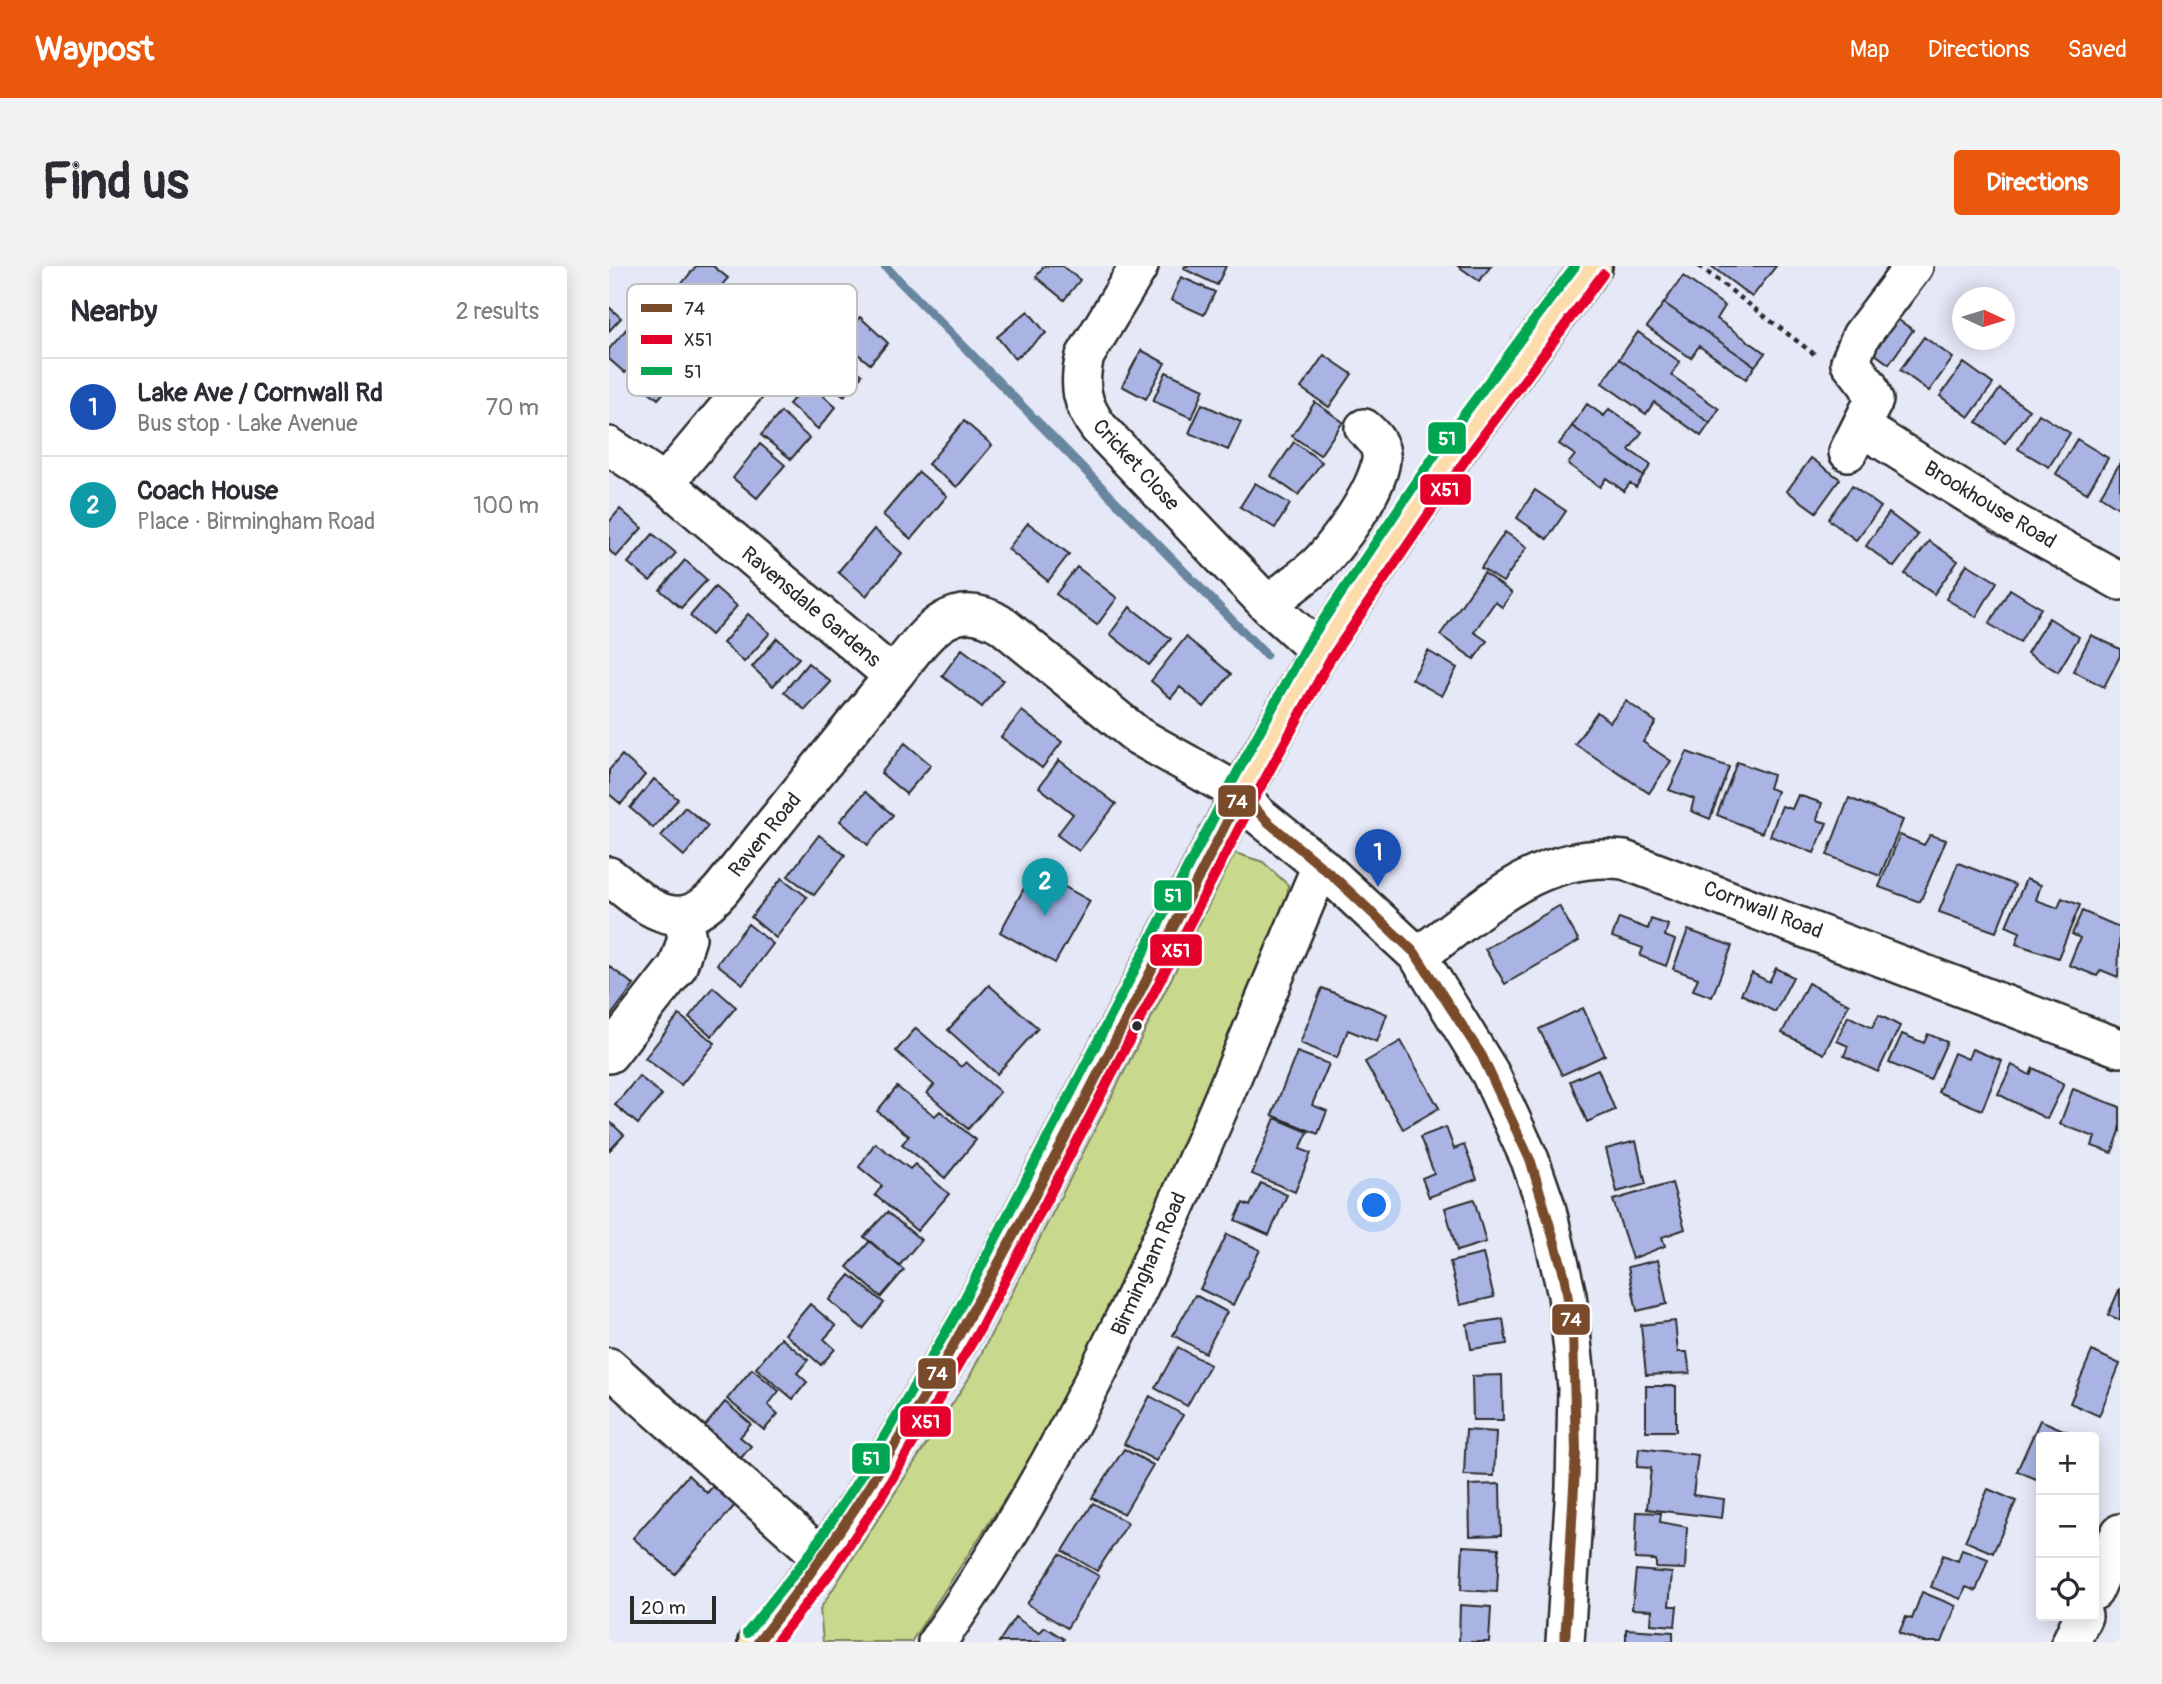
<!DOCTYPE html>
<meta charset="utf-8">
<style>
:root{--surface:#fff;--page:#f2f2f3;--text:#2b2b33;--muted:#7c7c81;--line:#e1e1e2;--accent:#ea580c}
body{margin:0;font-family:Pangolin,sans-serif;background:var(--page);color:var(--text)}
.controls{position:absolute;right:21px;bottom:21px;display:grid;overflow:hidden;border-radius:7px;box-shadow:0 4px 18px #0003}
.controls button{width:63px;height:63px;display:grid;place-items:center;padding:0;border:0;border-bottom:2px solid var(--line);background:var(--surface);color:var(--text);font:35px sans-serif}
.compass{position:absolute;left:1343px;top:21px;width:63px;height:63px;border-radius:50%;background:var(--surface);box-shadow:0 4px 18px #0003;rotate:94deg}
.scale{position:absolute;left:21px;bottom:18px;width:86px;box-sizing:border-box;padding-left:7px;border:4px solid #2b2b2b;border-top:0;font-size:19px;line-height:24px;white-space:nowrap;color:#2b2b2b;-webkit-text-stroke:5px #fff;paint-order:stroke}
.you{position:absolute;left:766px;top:940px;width:24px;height:24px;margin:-18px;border:5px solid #fff;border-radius:50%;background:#1a73e8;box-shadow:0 0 0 10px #1a73e833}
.badge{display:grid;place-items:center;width:46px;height:46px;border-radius:50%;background:var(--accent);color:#fff;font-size:23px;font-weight:700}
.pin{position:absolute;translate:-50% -58px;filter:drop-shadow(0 2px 4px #0008)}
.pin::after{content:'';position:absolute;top:37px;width:24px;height:21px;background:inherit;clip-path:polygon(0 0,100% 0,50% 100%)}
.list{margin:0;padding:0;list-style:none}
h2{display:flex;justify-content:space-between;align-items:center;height:91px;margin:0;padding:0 28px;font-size:30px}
h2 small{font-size:23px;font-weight:400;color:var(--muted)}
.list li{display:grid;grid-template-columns:46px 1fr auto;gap:21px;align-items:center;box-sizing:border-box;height:98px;padding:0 28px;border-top:2px solid var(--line)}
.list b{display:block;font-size:26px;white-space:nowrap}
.list p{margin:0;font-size:23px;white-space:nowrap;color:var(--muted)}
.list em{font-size:23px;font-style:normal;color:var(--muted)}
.icon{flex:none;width:38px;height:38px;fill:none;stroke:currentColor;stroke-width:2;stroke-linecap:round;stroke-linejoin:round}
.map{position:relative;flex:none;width:1511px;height:1376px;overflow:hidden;border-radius:7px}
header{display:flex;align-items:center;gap:42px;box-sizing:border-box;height:98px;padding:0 35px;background:var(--accent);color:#fff}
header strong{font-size:33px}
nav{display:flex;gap:38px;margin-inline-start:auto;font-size:24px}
.intro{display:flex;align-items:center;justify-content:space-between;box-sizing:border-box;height:168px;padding:0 42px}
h1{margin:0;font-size:49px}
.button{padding:18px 32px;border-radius:7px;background:var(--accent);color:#fff;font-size:24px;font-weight:700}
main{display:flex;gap:42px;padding:0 42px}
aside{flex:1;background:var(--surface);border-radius:7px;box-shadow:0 4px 18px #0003}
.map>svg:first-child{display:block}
.green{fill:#c8d98e;stroke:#7a825c;stroke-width:2}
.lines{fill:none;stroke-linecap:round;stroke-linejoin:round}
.stream{stroke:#6986a0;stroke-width:9}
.building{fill:#a9b4e4;stroke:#2b2b2b;stroke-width:2}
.minor-casing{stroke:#2b2b2b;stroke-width:42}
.highway-casing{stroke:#2b2b2b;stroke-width:44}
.path{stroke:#2b2b2b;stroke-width:4.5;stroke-dasharray:5 5;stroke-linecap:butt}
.minor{stroke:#fff;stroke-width:37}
.highway{stroke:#fddcac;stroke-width:38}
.bus-1-casing{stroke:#fff;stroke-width:16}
.bus-2-casing{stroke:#fff;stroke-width:16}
.bus-3-casing{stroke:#fff;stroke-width:16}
.bus-1{stroke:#7a4b2a;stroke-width:10}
.bus-2{stroke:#e4002b;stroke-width:10}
.bus-3{stroke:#00a651;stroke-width:10}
.bus-dot{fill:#2b2b2b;stroke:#fff;stroke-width:2.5}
.labels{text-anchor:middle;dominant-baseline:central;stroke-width:6;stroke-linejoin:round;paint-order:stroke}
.street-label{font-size:21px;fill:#2b2b2b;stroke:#fff}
.key{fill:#fff;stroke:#bfbfbf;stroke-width:2}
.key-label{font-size:19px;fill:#2b2b2b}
.line-badge{stroke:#fff;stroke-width:2.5}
.badge-label{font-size:19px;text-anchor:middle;font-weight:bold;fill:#fff}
</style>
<header>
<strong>Waypost</strong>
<nav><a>Map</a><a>Directions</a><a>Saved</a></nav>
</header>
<div class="intro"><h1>Find us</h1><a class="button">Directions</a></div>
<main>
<aside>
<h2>Nearby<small>2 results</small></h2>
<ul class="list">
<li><span class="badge" style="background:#1a4fb4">1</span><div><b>Lake Ave / Cornwall Rd</b><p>Bus stop · Lake Avenue</p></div><em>70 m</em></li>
<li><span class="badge" style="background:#0f9aa8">2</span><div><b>Coach House</b><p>Place · Birmingham Road</p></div><em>100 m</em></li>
</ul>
</aside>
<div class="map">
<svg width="1511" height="1376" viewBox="0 0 1511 1376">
<rect width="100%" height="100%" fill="#e5e8f7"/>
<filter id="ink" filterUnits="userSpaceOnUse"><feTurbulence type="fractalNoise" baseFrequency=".0143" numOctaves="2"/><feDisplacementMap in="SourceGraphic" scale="14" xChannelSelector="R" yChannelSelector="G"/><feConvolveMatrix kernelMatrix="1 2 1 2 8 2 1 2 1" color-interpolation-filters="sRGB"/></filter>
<g filter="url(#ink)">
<path class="green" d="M 626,587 L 654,596 L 679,619 L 678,648 L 561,924 L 486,1071 L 414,1205 L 302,1376 L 214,1376 L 211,1343 L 360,1112 Z"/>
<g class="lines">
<path class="stream" d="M 276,0 L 657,389"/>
</g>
<path class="building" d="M 87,0 L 104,0 L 119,12 L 91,45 L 67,25 Z
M 435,0 L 453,0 L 471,14 L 455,34 L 427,11 Z
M 576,0 L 617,0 L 608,19 L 575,3 Z
M 849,0 L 882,0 L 870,15 Z
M 1102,0 L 1167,0 L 1143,31 Z
M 1074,10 L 1116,40 L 1108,53 L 1156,87 L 1146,100 L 1055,37 Z
M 572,11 L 606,26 L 595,49 L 562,34 Z
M 1055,37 L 1146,100 L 1137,113 L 1090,80 L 1082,92 L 1038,61 Z
M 0,41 L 12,52 L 0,65 Z
M 1275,44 L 1304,64 L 1280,98 L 1251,77 Z
M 419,45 L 437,67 L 406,93 L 388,71 Z
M 251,51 L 279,77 L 261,98 L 232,74 Z
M 20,60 L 42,79 L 16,107 L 0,93 L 0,83 Z
M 1029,66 L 1071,96 L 1062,109 L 1110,143 L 1101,157 L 1010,93 Z
M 1315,71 L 1344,92 L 1320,125 L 1291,104 Z
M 225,84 L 253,109 L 235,130 L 206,105 Z
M 532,84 L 556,97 L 537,133 L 513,120 Z
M 52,85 L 74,105 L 49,133 L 27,115 Z
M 715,89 L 743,108 L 720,141 L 692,122 Z
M 1010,93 L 1101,157 L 1092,170 L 1045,136 L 1037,148 L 993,117 Z
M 1355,97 L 1384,118 L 1360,151 L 1331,130 Z
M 557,106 L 595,123 L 583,152 L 544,135 Z
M 199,116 L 227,141 L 209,163 L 180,138 Z
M 1391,123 L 1420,144 L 1396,177 L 1368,156 Z
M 706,136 L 734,156 L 711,189 L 683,170 Z
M 593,138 L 632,156 L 619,184 L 580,167 Z
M 978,138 L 995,150 L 1000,143 L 1033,166 L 1020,184 L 1042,199 L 1034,210 L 963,160 Z
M 172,146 L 200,172 L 182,193 L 152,169 Z
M 1430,148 L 1461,167 L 1440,201 L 1409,183 Z
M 355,155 L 383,179 L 348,221 L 319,198 Z
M 963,160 L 1034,210 L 1027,221 L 1021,217 L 1015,225 L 997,212 L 991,221 L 959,198 L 966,189 L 950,178 Z
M 1468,173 L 1499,192 L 1478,227 L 1447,208 Z
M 685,176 L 713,196 L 689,229 L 662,210 Z
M 151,178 L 176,199 L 148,232 L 124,212 Z
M 1202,192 L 1231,213 L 1207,246 L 1178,225 Z
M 1511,197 L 1511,243 L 1491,230 Z
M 310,206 L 338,230 L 302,273 L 274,249 Z
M 646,217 L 681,238 L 666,262 L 631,241 Z
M 1243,220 L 1272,241 L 1247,274 L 1219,253 Z
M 926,224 L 957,245 L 938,273 L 908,252 Z
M 11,243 L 33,262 L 7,291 L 0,284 L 0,256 Z
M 1280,247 L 1309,269 L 1285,301 L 1257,280 Z
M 419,257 L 460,288 L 439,315 L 399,283 Z
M 265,263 L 293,287 L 257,330 L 229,306 Z
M 896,266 L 918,281 L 894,316 L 872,302 Z
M 44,268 L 67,287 L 41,315 L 19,297 Z
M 1320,275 L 1349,295 L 1325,328 L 1296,308 Z
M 76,294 L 98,314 L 72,342 L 51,324 Z
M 1358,298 L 1388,316 L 1367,351 L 1337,333 Z
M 468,301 L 508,332 L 488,359 L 447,328 Z
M 875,307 L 903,327 L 893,341 L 886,336 L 865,366 L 878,375 L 865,393 L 831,369 Z
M 106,321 L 128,340 L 102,369 L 81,350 Z
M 1401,323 L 1432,342 L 1411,376 L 1380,358 Z
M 521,341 L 562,373 L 540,399 L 501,368 Z
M 139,348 L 161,367 L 135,396 L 114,377 Z
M 1440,352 L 1470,371 L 1449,406 L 1418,387 Z
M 1482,369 L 1511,383 L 1511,390 L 1495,421 L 1464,405 Z
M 577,371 L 622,408 L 595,441 L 571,421 L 562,432 L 542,415 Z
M 168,372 L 190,392 L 164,420 L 143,401 Z
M 353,383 L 394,414 L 373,441 L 333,410 Z
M 819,385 L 848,402 L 833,430 L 803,413 Z
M 199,397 L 222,416 L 196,444 L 175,426 Z
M 1017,435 L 1047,456 L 1034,476 L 1062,495 L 1040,527 L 966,478 L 988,446 L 1001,456 Z
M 413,445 L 453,476 L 433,502 L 392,471 Z
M 296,477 L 322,499 L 297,528 L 272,507 Z
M 1078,486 L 1120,501 L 1101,553 L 1082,545 L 1085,533 L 1060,524 Z
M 13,489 L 36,509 L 12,538 L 0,528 L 0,504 Z
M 450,494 L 507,538 L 470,585 L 448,569 L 464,548 L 430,521 Z
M 1128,496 L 1164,509 L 1160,522 L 1168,525 L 1153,567 L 1108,549 Z
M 45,513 L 69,533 L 44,562 L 21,542 Z
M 256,526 L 284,549 L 259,579 L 231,555 Z
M 1189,529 L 1213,537 L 1208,554 L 1218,557 L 1205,587 L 1161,570 L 1173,540 L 1183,543 Z
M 1240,532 L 1294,554 L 1271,610 L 1218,589 Z
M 76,541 L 99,560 L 75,590 L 52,570 Z
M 210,569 L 236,589 L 205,629 L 179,610 Z
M 1291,569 L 1315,579 L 1321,569 L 1337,574 L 1311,636 L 1270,621 Z
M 1349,597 L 1406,619 L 1387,666 L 1330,646 Z
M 425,604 L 481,635 L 446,697 L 391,666 Z
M 173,612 L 198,631 L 167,672 L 142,651 Z
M 1417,613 L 1432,619 L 1427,634 L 1449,642 L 1453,632 L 1471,639 L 1449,692 L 1407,678 L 1411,666 L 1397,660 Z
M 950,640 L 970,675 L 896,718 L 876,683 Z
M 1473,645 L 1510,661 L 1511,659 L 1509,711 L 1492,704 L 1488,710 L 1460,699 L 1471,672 L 1463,668 Z
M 1010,652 L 1039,663 L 1042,653 L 1059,659 L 1056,670 L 1066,674 L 1057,700 L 1031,690 L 1034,682 L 1003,671 Z
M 139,658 L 164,678 L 134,718 L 108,698 Z
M 1079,664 L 1123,680 L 1103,731 L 1084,724 L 1089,712 L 1064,703 Z
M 0,700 L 25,719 L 0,752 Z
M 1167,702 L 1184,711 L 1166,746 L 1132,728 L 1143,707 L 1160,716 Z
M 1199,717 L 1240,738 L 1215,788 L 1173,767 Z
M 380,719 L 429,762 L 388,808 L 339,764 Z
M 104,721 L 127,741 L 103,770 L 80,751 Z
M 713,722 L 778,748 L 768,776 L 739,764 L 728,792 L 691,777 Z
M 974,742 L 996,789 L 953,809 L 930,763 Z
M 70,749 L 106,777 L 72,819 L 36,792 Z
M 1270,749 L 1291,760 L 1269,806 L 1235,790 L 1239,780 L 1228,775 L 1239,750 L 1263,762 Z
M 307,762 L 352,801 L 357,796 L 391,826 L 359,863 L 318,827 L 325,819 L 287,785 Z
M 1293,768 L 1315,777 L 1319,768 L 1338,776 L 1321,814 L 1280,797 Z
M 792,775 L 830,842 L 794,863 L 756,796 Z
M 1363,783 L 1393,795 L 1373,844 L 1329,826 L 1345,787 L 1359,793 Z
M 688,786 L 720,798 L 703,839 L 718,845 L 709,868 L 663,849 Z
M 1403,799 L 1421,809 L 1424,802 L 1455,818 L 1438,853 L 1389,828 Z
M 989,803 L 1006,844 L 978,856 L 961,815 Z
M 30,810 L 53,829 L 29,858 L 6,839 Z
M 288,821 L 326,850 L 331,845 L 367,874 L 336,912 L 293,878 L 300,870 L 268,845 Z
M 1464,823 L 1511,841 L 1511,865 L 1503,887 L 1483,880 L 1486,871 L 1451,858 Z
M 666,852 L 699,866 L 691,883 L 702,887 L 686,926 L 643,908 Z
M 0,855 L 15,869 L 0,885 Z
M 837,861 L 845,883 L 855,879 L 868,913 L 820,931 L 813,912 L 825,907 L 811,871 Z
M 1027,875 L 1037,918 L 1008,926 L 997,883 Z
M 266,877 L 301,903 L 306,898 L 340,928 L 308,965 L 266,929 L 273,920 L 250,901 Z
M 652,917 L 678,929 L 660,969 L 626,954 L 634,937 L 641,940 Z
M 1063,917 L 1076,963 L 1053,971 L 1056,980 L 1023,993 L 1004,934 Z
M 865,933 L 877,976 L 848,985 L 836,942 Z
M 278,946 L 312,974 L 290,1000 L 255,971 Z
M 618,968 L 651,984 L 624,1039 L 591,1023 Z
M 261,975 L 295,1004 L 272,1031 L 238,1001 Z
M 874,988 L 885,1031 L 851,1039 L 841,996 Z
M 1049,994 L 1058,1038 L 1028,1045 L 1019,1001 Z
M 241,1009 L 275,1037 L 254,1063 L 220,1034 Z
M 1511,1022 L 1511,1054 L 1499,1049 Z
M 586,1029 L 618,1046 L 596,1087 L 564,1069 Z
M 201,1038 L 227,1060 L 215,1073 L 226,1083 L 212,1099 L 176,1068 Z
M 894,1053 L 898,1078 L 862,1083 L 858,1058 Z
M 1066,1055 L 1069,1086 L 1078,1086 L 1081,1107 L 1037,1109 L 1032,1059 Z
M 172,1072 L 199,1094 L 188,1107 L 198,1116 L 184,1133 L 147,1102 Z
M 569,1081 L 601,1099 L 578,1140 L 546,1122 Z
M 1483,1085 L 1511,1098 L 1490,1150 L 1461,1137 Z
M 143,1103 L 170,1125 L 159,1139 L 169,1148 L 155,1164 L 118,1133 Z
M 893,1109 L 894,1154 L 864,1154 L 863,1110 Z
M 1037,1120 L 1067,1120 L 1067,1165 L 1037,1165 Z
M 541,1130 L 574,1149 L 547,1195 L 515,1178 Z
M 116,1136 L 142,1158 L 131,1171 L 142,1180 L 128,1197 L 91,1166 Z
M 1431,1154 L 1459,1166 L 1456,1171 L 1432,1171 L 1432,1215 L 1408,1205 Z
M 857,1164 L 887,1166 L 885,1210 L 855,1209 Z
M 1030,1182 L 1089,1189 L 1084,1229 L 1115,1233 L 1113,1252 L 1038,1243 L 1042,1202 L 1028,1201 Z
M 515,1183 L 544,1199 L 515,1248 L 483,1232 Z
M 79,1209 L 98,1227 L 105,1219 L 127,1238 L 66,1308 L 24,1272 Z
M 891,1218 L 892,1269 L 861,1270 L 860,1219 Z
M 1379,1223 L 1407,1235 L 1384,1287 L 1356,1275 Z
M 484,1237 L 519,1257 L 488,1305 L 454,1285 Z
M 1028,1246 L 1052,1247 L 1051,1256 L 1078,1261 L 1076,1303 L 1047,1302 L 1047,1294 L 1026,1293 Z
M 854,1280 L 890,1282 L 888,1326 L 852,1324 Z
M 1353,1283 L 1379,1293 L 1367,1325 L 1357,1321 L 1352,1333 L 1322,1321 L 1334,1289 L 1349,1295 Z
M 451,1288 L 490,1310 L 458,1362 L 418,1338 Z
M 1027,1304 L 1063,1307 L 1060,1340 L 1068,1340 L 1066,1360 L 1042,1358 L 1043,1344 L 1023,1343 Z
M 1313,1326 L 1347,1340 L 1333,1376 L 1314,1376 L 1290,1367 L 1297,1351 L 1303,1353 Z
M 851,1339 L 882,1341 L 880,1376 L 850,1376 Z
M 406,1351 L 430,1367 L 436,1361 L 455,1373 L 453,1376 L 390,1376 Z
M 1017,1363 L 1064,1366 L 1064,1376 L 1017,1376 Z"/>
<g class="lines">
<defs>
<path id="minor" d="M 530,0 L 476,90 C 469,118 472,139 490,162 L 660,340 L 710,385
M 1252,161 L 1401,254 L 1511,315
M 0,180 L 56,217 L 284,410 C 313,374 340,326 393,359 L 529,470 L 632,528 L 648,548 L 712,600 L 809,690 L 881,807 L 921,894 L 937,940 L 958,1029 L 968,1121 L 966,1221 L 956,1376
M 1239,186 L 1265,134 L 1259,119 L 1241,96 L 1252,70 L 1305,0
M 56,217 L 193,54 L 178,39
M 660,340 C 673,325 690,315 705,302 C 726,284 775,216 772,188 C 771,177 763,169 755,162
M 0,610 C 38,641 70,673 112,624 L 284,410
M 809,690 C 876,642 928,585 1015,594 L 1511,782
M 0,788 L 69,700 L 78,672 L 73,649
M 0,1101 L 214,1292
M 1485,1325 L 1511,1267
M 328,1376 C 496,1140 599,865 712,600
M 1462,1376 L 1474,1350"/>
<path id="highway" d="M 149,1376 L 211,1297 L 261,1222 L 359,1056 L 632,528 L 710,385 L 848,182 L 983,0"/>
</defs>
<use href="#minor" class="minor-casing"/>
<use href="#highway" class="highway-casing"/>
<path class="path" d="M 1090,0 L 1209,91"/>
<use href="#minor" class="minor"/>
<use href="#highway" class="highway"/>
<defs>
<path id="bus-1" d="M 149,1376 C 256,1243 337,1096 417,946 C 490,808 561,668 632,528 L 659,556 L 726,612 L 806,687 L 873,790 L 922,896 L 955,1008 L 964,1065 L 967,1186 L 956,1376"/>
<path id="bus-2" d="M 167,1376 L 223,1305 L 273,1230 L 371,1063 L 644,535 L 722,392 L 859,190 L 994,8"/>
<path id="bus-3" d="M 138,1367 L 200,1289 L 249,1215 L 347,1049 L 620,522 L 698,378 L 836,174 L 966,0"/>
</defs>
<use href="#bus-1" class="bus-1-casing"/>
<use href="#bus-2" class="bus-2-casing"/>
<use href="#bus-3" class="bus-3-casing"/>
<use href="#bus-1" class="bus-1"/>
<use href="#bus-2" class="bus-2"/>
<use href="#bus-3" class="bus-3"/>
</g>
</g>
<circle class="bus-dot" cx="528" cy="760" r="6"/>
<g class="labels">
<g class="street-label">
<text transform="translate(527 199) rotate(47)">Cricket Close</text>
<text transform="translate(1381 239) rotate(31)">Brookhouse Road</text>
<text transform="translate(202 341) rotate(40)">Ravensdale Gardens</text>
<text transform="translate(156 569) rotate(-51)">Raven Road</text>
<text transform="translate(1154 644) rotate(21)">Cornwall Road</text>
<text transform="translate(540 998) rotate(-66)">Birmingham Road</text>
</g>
</g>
<rect x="18" y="18" width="230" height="112" rx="10" class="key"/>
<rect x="32" y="38" width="31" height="8" fill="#7a4b2a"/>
<rect x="32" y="69" width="31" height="9" fill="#e4002b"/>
<rect x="32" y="101" width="31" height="8" fill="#00a651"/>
<g class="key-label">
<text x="75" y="49">74</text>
<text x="75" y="80">X51</text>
<text x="75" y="112">51</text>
</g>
<g class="line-badge">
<rect x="818" y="155" width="40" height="34" rx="7" fill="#00a651"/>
<rect x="810" y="207" width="53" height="33" rx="7" fill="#e4002b"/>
<rect x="608" y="518" width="40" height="34" rx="7" fill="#7a4b2a"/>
<rect x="544" y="613" width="40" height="33" rx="7" fill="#00a651"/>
<rect x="540" y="667" width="54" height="34" rx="7" fill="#e4002b"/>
<rect x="942" y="1037" width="40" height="33" rx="7" fill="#7a4b2a"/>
<rect x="308" y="1091" width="40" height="33" rx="7" fill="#7a4b2a"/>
<rect x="290" y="1139" width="53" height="33" rx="7" fill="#e4002b"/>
<rect x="242" y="1176" width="40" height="33" rx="7" fill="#00a651"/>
</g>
<g class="badge-label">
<text x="838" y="179">51</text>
<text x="836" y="230">X51</text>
<text x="628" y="542">74</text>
<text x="564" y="636">51</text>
<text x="567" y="691">X51</text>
<text x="962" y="1060">74</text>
<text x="328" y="1114">74</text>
<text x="317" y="1162">X51</text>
<text x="262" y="1199">51</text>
</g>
</svg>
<div class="controls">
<button>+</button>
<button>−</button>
<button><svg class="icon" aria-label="locate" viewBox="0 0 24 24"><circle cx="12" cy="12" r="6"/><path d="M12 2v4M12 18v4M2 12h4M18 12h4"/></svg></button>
</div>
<svg class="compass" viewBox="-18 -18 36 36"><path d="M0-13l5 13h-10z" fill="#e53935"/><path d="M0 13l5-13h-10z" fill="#7c7c81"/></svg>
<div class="scale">20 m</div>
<div class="you"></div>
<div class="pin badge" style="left:769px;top:621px;background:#1a4fb4">1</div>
<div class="pin badge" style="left:436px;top:650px;background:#0f9aa8">2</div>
</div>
</main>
